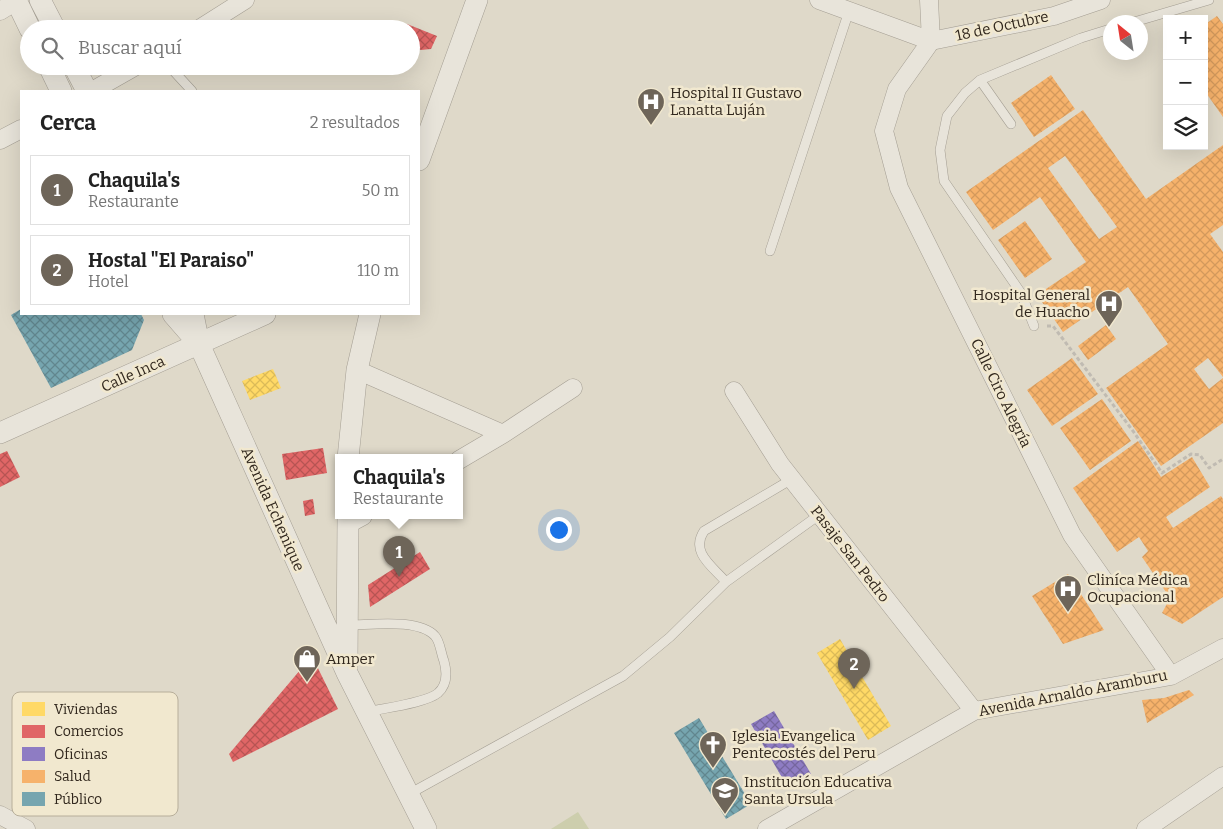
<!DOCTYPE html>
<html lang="es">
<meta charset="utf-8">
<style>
:root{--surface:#fff;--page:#f2f2f2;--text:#222;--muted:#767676;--line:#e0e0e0;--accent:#6e6559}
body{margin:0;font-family:Bitter,serif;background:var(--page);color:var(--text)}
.controls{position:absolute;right:15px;top:15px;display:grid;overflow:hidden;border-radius:0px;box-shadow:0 5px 20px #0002}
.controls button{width:45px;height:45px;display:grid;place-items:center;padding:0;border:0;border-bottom:1px solid var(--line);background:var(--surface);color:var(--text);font:25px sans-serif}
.compass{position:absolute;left:1103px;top:15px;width:45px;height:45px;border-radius:50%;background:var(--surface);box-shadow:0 5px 20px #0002;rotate:330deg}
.you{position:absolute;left:558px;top:529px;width:18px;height:18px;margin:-12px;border:4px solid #fff;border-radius:50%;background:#1a73e8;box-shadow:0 0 0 8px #1a73e833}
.badge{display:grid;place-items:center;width:32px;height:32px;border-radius:50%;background:var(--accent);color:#fff;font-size:16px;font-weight:700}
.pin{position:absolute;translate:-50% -41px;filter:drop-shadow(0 1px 2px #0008)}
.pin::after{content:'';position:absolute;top:26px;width:18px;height:15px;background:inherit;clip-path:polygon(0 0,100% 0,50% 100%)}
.popup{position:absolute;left:335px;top:454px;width:128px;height:65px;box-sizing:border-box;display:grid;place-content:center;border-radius:0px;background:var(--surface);filter:drop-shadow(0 1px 4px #0005);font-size:16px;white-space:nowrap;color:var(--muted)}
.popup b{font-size:19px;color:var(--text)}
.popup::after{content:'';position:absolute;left:50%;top:100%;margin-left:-10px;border:10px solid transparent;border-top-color:var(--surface)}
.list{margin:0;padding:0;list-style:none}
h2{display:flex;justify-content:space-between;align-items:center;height:65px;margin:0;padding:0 20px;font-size:21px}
h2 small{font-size:16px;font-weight:400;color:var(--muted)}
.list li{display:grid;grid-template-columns:32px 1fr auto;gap:15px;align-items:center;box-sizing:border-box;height:70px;margin:0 10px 10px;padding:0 10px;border:1px solid var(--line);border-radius:0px}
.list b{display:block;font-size:19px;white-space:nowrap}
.list p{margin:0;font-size:16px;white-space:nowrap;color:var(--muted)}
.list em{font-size:16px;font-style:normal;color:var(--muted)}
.icon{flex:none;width:28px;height:28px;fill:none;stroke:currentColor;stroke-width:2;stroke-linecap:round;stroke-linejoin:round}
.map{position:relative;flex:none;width:1223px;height:829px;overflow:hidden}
.search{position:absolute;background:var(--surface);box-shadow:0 5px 20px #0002;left:20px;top:20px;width:400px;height:55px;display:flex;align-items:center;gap:12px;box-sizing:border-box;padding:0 18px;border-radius:28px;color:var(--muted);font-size:19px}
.panel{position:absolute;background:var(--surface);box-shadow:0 5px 20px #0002;left:20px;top:90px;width:400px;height:225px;border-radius:0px}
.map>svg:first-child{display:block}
.park{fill:#cdcead}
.homes{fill:url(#homes-cross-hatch)}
.shops{fill:url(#shops-cross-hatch)}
.offices{fill:url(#offices-cross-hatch)}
.health{fill:url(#health-cross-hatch);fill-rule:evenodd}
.public{fill:url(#public-cross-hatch)}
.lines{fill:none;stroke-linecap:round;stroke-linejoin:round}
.service-casing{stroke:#a49e93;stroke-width:10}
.minor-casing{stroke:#a49e93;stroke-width:19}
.tertiary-casing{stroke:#a49e93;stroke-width:22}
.path{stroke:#c0bbb2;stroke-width:3;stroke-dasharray:4 2.5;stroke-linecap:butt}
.service{stroke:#e8e4da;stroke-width:9}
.minor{stroke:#e8e4da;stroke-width:18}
.tertiary{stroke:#e8e4da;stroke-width:21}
.labels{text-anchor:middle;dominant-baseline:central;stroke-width:5;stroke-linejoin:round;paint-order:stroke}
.street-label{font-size:15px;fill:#31271d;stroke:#f1e8cf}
.poi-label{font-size:15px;fill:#31271d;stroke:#f1e8cf;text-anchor:start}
.key{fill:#f1e8cf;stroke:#b7ae9a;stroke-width:1}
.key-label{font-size:14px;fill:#31271d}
</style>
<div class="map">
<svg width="1223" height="829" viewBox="0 0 1223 829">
<defs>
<pattern id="homes-cross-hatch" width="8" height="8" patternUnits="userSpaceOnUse" patternTransform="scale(1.25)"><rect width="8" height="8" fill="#ffd966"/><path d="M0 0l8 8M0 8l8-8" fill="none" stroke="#dbba58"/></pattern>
<pattern id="shops-cross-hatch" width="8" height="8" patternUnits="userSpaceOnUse" patternTransform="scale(1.25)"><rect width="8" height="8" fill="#e06666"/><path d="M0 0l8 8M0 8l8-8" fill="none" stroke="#b65453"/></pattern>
<pattern id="offices-cross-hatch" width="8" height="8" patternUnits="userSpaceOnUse" patternTransform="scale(1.25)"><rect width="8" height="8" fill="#8e7cc3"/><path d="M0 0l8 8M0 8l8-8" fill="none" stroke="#75669e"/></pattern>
<pattern id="health-cross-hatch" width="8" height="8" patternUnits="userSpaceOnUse" patternTransform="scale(1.25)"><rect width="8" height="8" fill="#f6b26b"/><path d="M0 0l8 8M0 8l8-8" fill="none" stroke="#d3995c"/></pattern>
<pattern id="public-cross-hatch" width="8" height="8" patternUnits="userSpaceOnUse" patternTransform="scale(1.25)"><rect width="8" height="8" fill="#76a5af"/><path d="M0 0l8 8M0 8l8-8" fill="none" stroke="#61868e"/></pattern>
</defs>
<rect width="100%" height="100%" fill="#dfd9c9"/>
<path class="park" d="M 578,812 L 589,829 L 551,829 Z"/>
<path class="homes" d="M 273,369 L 281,388 L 250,400 L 242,381 Z
M 840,639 L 891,726 L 868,740 L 817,653 Z"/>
<path class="shops" d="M 407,24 L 437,36 L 431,49 L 421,50 L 411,46 L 411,29 L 405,29 Z
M 323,448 L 327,473 L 286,480 L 282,454 Z
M 7,451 L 20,477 L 0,487 L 0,454 Z
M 313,499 L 315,514 L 305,516 L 303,501 Z
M 420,552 L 430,569 L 370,607 L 368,585 Z
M 312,656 L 338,709 L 233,762 L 229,754 Z"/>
<path class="offices" d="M 774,711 L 811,774 L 788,788 L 751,724 Z"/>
<path class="health" d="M 1217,16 L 1223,24 L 1223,117 L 1204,90 L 1204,25 Z
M 1051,75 L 1075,109 L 1034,137 L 1011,103 Z
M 1083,110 L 1146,199 L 1223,145 L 1223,225 L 1210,234 L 1223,252 L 1223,377 L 1208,358 L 1194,369 L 1209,389 L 1223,378 L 1223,423 L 1161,466 L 1106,388 L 1168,344 L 1128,287 L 1063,332 L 1037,295 L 1086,262 L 1040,197 L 993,230 L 966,192 ZM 1065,156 L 1117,227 L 1099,239 L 1048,168 Z
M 1025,221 L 1052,259 L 1025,278 L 998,240 Z
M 1106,325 L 1116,339 L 1088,360 L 1078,346 Z
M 1072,358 L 1098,394 L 1052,426 L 1027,390 Z
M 1102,399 L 1131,441 L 1090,470 L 1060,428 Z
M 1138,441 L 1161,477 L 1192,457 L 1210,487 L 1166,517 L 1173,528 L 1221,496 L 1223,499 L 1223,597 L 1182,624 L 1162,613 L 1170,598 L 1142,557 L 1148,551 L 1139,537 L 1117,552 L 1073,488 Z
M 1068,574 L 1104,630 L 1063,644 L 1032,596 Z
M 1189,690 L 1194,695 L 1147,723 L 1142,700 L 1164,698 Z"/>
<path class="public" d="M 21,309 L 21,314 L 141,314 L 144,320 L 132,350 L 51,388 L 11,315 Z
M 699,718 L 751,804 L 726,819 L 674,733 Z"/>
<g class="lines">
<defs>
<path id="service" d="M 1134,22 L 1209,0
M 169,66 L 192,91
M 980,80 L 1011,124
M 770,251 L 849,11
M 1034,326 L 1021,293 L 944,181 L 940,150 L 947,116 L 965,93 L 980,80 L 1081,38 L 1110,29
M 726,582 C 712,566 690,552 704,531 L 792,479
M 348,625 C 371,625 418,618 435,636 C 440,641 441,654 444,661 C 447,672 447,685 438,693 C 426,703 384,708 367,712
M 409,794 L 623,676 L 670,637 L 726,582 L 819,515"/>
<path id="minor" d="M 819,0 L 931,41
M 929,0 L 931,41
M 0,11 L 16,1
M 199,29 L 245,0
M 931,41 L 897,89 L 884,131 L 899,188 L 1072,535 L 1171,676
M 931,41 L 1054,16 L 1101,0
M 92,91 L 136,66
M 0,140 L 21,129
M 357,370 L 503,434
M 734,391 L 780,464 L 974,711
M 459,460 L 503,434 L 573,388
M 348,524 L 363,516
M 0,815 L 26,829
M 767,829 L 974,711 L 1171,676 L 1223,648
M 1146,829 L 1223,776"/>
<path id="tertiary" d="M 16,0 L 30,29
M 40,0 L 55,29
M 49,66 L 61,91
M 74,66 L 87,91
M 419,160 L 477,0
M 173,314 L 199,344
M 193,314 L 199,344 L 347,673 L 426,829
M 0,433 L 265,314
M 348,458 L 357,370 L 370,314
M 347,665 L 348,516"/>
</defs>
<use href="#service" class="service-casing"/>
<use href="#minor" class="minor-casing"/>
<use href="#tertiary" class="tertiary-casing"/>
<path class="path" d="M 1047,326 L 1053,326 L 1133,431 L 1162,473 L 1191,454 L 1200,455 L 1209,468 L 1223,459"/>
<use href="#service" class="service"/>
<use href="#minor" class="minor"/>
<use href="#tertiary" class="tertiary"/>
</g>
<defs>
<symbol id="hospital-pin" viewBox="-11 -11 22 30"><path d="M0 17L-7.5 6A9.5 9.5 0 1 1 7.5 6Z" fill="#6e6559" stroke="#f1e8cf"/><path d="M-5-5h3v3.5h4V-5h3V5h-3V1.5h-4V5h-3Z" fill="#fff"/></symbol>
<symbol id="shop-pin" viewBox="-11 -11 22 30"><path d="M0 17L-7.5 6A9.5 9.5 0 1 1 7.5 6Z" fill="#6e6559" stroke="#f1e8cf"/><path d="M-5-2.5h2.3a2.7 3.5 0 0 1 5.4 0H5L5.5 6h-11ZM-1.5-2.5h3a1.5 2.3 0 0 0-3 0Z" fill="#fff"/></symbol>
<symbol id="church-pin" viewBox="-11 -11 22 30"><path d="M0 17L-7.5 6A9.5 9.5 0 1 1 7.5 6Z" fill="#6e6559" stroke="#f1e8cf"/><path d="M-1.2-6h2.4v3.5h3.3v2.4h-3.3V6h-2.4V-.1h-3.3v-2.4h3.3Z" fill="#fff"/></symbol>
<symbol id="school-pin" viewBox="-11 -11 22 30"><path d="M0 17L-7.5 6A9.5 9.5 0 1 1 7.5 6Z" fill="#6e6559" stroke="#f1e8cf"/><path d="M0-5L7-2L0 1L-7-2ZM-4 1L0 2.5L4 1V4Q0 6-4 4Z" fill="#fff"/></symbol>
</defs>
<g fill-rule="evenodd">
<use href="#hospital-pin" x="635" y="86" width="32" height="43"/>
<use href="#hospital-pin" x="1093" y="288" width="32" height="43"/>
<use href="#hospital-pin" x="1052" y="573" width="32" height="43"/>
<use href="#shop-pin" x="291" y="643" width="32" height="43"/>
<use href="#church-pin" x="697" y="729" width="32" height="43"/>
<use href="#school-pin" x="709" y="775" width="32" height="43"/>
</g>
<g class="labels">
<g class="street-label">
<text transform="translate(1002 26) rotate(-12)">18 de Octubre</text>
<text transform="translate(133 374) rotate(-24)">Calle Inca</text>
<text transform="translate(1001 393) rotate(64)">Calle Ciro Alegría</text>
<text transform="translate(273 509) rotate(66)">Avenida Echenique</text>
<text transform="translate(850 554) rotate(52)">Pasaje San Pedro</text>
<text transform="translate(1073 693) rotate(-11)">Avenida Arnaldo Aramburu</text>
</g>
<g class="poi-label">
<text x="670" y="93">Hospital II Gustavo<tspan x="670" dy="17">Lanatta Luján</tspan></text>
<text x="1090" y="295" text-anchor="end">Hospital General<tspan x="1090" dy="17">de Huacho</tspan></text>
<text x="1087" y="580">Cliníca Médica<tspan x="1087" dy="17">Ocupacional</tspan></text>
<text x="326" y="659">Amper</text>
<text x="732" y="736">Iglesia Evangelica<tspan x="732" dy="17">Pentecostés del Peru</tspan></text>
<text x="744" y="782">Institución Educativa<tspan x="744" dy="17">Santa Ursula</tspan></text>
</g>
</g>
<rect x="12" y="692" width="166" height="124" rx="8" class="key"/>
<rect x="22" y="702" width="23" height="14" fill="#ffd966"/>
<rect x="22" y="725" width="23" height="13" fill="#e06666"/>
<rect x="22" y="747" width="23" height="14" fill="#8e7cc3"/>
<rect x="22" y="770" width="23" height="13" fill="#f6b26b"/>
<rect x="22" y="792" width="23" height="14" fill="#76a5af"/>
<g class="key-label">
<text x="54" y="714">Viviendas</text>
<text x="54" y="736">Comercios</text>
<text x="54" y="759">Oficinas</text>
<text x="54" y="781">Salud</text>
<text x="54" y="804">Público</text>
</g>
</svg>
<div class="controls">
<button>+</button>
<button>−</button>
<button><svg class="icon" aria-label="layers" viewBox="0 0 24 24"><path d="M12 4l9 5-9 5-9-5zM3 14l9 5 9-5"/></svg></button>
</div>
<svg class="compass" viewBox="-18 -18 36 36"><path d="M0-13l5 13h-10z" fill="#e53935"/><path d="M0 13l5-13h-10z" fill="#767676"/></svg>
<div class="you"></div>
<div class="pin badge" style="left:399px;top:577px">1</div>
<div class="popup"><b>Chaquila's</b>Restaurante</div>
<div class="pin badge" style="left:854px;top:689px">2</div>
<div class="search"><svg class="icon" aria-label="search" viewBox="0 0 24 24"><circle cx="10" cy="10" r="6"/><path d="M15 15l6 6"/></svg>Buscar aquí</div>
<section class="panel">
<h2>Cerca<small>2 resultados</small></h2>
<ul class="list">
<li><span class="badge">1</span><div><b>Chaquila's</b><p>Restaurante</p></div><em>50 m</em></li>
<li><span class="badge">2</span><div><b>Hostal &quot;El Paraiso&quot;</b><p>Hotel</p></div><em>110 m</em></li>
</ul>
</section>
</div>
